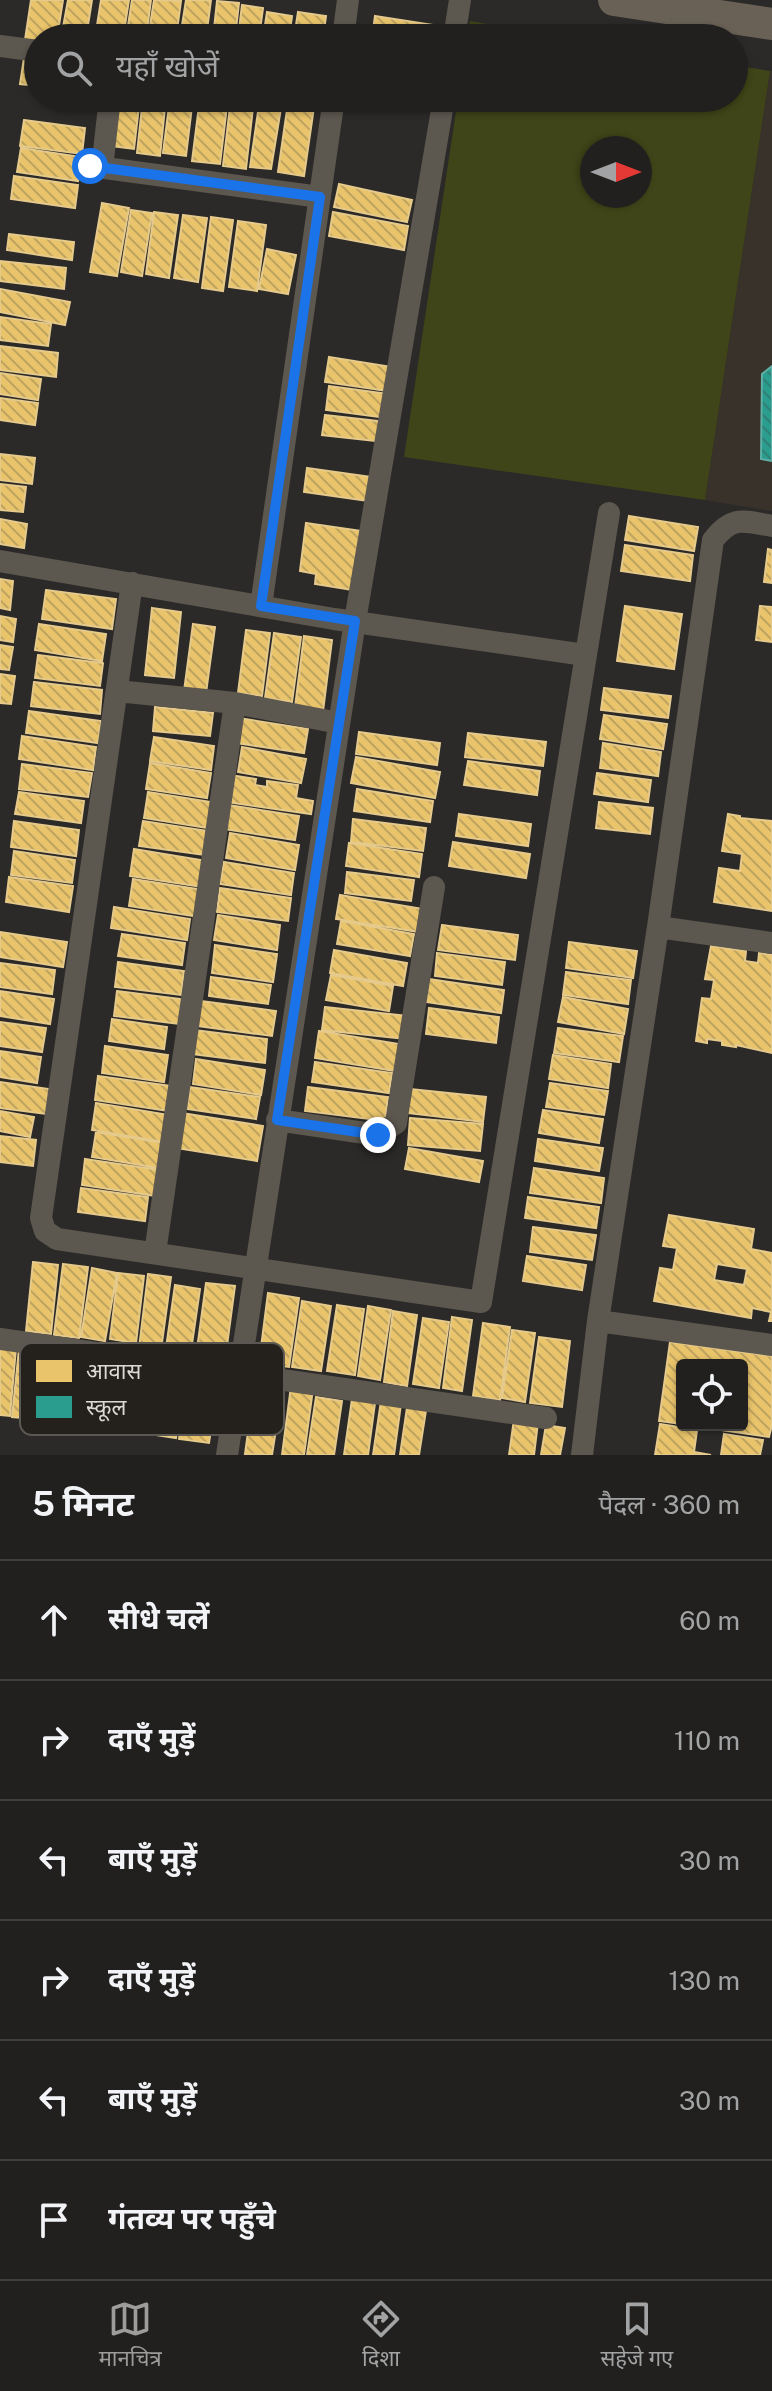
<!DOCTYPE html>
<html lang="hi">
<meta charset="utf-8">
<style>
:root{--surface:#21201e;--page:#292827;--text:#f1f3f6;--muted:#a2a3a4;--line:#3e3e3c;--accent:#9e9c9a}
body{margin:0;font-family:"Public Sans","Noto Sans Devanagari",sans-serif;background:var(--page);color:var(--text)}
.controls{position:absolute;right:24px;bottom:24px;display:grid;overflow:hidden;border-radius:8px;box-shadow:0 2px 6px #0004}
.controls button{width:72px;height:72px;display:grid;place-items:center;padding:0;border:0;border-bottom:2px solid var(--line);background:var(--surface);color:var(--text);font:40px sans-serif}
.compass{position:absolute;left:580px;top:136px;width:72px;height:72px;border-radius:50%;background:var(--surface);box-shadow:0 2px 6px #0004;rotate:90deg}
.stop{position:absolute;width:24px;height:24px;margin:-18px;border:6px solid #1a73e8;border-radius:50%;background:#fff}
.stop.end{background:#1a73e8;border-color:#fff;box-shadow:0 2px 8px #0008}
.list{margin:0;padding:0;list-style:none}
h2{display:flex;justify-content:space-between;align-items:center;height:104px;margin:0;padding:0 32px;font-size:34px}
h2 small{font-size:26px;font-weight:400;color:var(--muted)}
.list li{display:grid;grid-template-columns:52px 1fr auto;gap:24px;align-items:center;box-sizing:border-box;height:120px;padding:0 32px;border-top:2px solid var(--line)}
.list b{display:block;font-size:30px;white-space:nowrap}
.list em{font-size:26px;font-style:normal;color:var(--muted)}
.icon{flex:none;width:44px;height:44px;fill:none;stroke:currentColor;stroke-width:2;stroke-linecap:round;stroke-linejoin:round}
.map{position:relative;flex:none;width:772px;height:1455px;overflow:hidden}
.search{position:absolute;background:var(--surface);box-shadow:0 2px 6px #0004;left:24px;right:24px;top:24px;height:88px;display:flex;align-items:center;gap:20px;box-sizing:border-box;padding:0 28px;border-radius:44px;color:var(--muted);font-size:30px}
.sheet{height:824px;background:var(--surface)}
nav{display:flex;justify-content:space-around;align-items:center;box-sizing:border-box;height:112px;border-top:2px solid var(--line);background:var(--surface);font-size:22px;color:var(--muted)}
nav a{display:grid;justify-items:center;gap:4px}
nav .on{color:var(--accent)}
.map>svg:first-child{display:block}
.built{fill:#39322a}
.green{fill:#3f4518;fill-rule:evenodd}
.homes{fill:url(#homes-back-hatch);stroke:#e5ca8b;stroke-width:2;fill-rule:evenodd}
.schools{fill:url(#schools-back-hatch);stroke:#5fafa5;stroke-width:2}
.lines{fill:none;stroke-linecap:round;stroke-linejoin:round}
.street{stroke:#5d584f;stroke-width:22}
.secondary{stroke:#696156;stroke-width:32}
.route{stroke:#1a73e8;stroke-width:10}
.key{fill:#24201c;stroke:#5b5854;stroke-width:2}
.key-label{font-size:22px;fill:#dcd9d7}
</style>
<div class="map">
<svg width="772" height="1455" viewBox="0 0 772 1455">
<defs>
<pattern id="homes-back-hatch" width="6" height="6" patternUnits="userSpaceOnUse" patternTransform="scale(2)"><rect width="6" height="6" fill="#e9c46a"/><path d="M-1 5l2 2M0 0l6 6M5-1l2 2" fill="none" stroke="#bfa360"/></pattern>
<pattern id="schools-back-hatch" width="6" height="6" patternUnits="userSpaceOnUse" patternTransform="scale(2)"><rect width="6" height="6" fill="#2a9d8f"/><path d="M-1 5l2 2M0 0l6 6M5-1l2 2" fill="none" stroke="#318177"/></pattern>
</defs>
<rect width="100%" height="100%" fill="#2c2a28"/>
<path class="built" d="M 770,71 L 772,71 L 772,511 L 705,500 Z"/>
<path class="green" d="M 470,21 L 571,38 L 467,38 Z
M 734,65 L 770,71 L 705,500 L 404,457 L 458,98 L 734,98 ZM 592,148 L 640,148 L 640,196 L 592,196 Z"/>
<path class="homes" d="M 31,0 L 63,0 L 57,38 L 38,38 L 38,42 L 25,40 Z
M 68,0 L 92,0 L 86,38 L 61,38 Z
M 101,0 L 129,0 L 123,38 L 95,38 Z
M 132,0 L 151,0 L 146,38 L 126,38 Z
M 154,0 L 181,1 L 176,38 L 148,38 Z
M 186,0 L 211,0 L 206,38 L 180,38 Z
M 217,1 L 239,3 L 235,38 L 213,38 Z
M 242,5 L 263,8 L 259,38 L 238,38 Z
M 267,12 L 292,16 L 289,38 L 263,38 Z
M 298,12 L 326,16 L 323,38 L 294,38 Z
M 375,16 L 440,26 L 438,38 L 372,38 Z
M 24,58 L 38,60 L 38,86 L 20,84 Z
M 116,98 L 140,98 L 134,149 L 110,146 Z
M 143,98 L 166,98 L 160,156 L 137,153 Z
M 170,98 L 193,98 L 186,156 L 163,153 Z
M 200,98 L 228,98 L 220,164 L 192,161 Z
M 231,98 L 254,99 L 246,169 L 223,166 Z
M 260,98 L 282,102 L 271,169 L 250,167 Z
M 288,103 L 314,107 L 304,176 L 278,172 Z
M 24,120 L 85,128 L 82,154 L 20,146 Z
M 21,148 L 81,157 L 78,181 L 17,172 Z
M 14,176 L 78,185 L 75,208 L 11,199 Z
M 339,184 L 412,200 L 407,222 L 334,207 Z
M 102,203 L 129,208 L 117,276 L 90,272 Z
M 131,210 L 152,213 L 142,276 L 121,272 Z
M 154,212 L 178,215 L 169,278 L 146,274 Z
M 333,212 L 408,226 L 404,250 L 329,236 Z
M 183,215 L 207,218 L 198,282 L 174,278 Z
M 211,217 L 233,220 L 223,291 L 202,288 Z
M 238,221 L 266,225 L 257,291 L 229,287 Z
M 9,234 L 74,242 L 72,260 L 7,250 Z
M 267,249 L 296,255 L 288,294 L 259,289 Z
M 0,261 L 66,268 L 64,289 L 0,281 Z
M 0,289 L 70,302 L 65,325 L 0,312 Z
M 0,317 L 51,324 L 48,346 L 0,340 Z
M 0,346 L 58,353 L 56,377 L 0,370 Z
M 329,357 L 392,367 L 388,391 L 325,382 Z
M 0,373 L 41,379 L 38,400 L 0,394 Z
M 329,386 L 389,394 L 386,418 L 326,410 Z
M 0,398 L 38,403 L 35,425 L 0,420 Z
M 325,415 L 386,422 L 384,442 L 322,435 Z
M 0,454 L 35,458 L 32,484 L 0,480 Z
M 307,468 L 372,477 L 369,501 L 304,492 Z
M 0,484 L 26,487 L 23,512 L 0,510 Z
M 629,516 L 698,527 L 694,551 L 625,540 Z
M 0,519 L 27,524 L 24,548 L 0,544 Z
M 306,523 L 362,531 L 353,590 L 315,584 L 316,574 L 300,571 Z
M 625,545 L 693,555 L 690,581 L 621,571 Z
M 768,549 L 772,550 L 772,583 L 764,582 Z
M 0,579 L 13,581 L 10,610 L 0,608 Z
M 46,590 L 116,599 L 112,629 L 42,619 Z
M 625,606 L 682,614 L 674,669 L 617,661 Z
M 760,606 L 772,607 L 772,642 L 756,640 Z
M 152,608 L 181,612 L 174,678 L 145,675 Z
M 0,616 L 16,619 L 13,642 L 0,640 Z
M 39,624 L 106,634 L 102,661 L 35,650 Z
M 193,624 L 215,627 L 206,693 L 184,691 Z
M 246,630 L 270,633 L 262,696 L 238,693 Z
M 274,633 L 301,637 L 292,702 L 265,698 Z
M 304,636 L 332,640 L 323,711 L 295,707 Z
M 0,645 L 13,647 L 9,670 L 0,669 Z
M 38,655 L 103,663 L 100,686 L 35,678 Z
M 0,674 L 15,676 L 11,704 L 0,703 Z
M 34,682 L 102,690 L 100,714 L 31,706 Z
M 604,688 L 671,696 L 668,718 L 601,710 Z
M 155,707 L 213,713 L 210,736 L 153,731 Z
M 29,711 L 101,721 L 98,743 L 26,733 Z
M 604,715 L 667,724 L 663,749 L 600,739 Z
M 239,718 L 308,729 L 304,753 L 235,743 Z
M 359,732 L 440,743 L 437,765 L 356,754 Z
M 468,733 L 546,742 L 543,766 L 465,757 Z
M 22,736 L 96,747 L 93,770 L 19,759 Z
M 154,737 L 214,746 L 211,770 L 150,761 Z
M 603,743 L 661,752 L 658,776 L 600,768 Z
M 242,747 L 306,759 L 301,783 L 238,772 Z
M 356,757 L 440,772 L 435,798 L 351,783 Z
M 468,761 L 540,771 L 537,795 L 464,785 Z
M 150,763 L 211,773 L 207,798 L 146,789 Z
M 22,764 L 92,773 L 88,797 L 19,789 Z
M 597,773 L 651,780 L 648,802 L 594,794 Z
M 230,775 L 256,779 L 255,785 L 267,787 L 267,781 L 298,785 L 296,798 L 313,801 L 311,814 L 226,802 Z
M 357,789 L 433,801 L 430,822 L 354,811 Z
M 19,792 L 84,801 L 81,823 L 15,814 Z
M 148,792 L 211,802 L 208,828 L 144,818 Z
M 599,802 L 653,808 L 650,834 L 596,828 Z
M 228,805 L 299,816 L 295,840 L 224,829 Z
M 459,814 L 531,824 L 528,846 L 456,836 Z
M 728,814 L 740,816 L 740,818 L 772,821 L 772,911 L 714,902 L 719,868 L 740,871 L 742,854 L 722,851 Z
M 353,819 L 426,828 L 423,851 L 351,842 Z
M 14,821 L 79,830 L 76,856 L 11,847 Z
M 143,821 L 208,831 L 204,855 L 139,846 Z
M 230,833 L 299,845 L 295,870 L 226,858 Z
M 453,842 L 530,854 L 526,878 L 449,866 Z
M 349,843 L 422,854 L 419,877 L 346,866 Z
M 134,849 L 207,861 L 203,887 L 130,876 Z
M 14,851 L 75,860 L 72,883 L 11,875 Z
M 224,862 L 294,873 L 291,895 L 220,884 Z
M 347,872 L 414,880 L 411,901 L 345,893 Z
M 9,877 L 73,886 L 69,912 L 6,902 Z
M 133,879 L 204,890 L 200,917 L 129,906 Z
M 220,888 L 291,898 L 288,921 L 217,912 Z
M 340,895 L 423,909 L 419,932 L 336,919 Z
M 114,907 L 190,919 L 187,940 L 111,928 Z
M 218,915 L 280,925 L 277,950 L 214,940 Z
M 341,921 L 414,934 L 410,956 L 337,944 Z
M 442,925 L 518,935 L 515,960 L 438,950 Z
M 0,932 L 67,942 L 63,967 L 0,957 Z
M 122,934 L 185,943 L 182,965 L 118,956 Z
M 569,942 L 637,951 L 633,978 L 566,968 Z
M 215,945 L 277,954 L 273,982 L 212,973 Z
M 711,946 L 746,951 L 745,961 L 758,963 L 759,953 L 772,955 L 772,1053 L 736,1045 L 736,1047 L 722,1045 L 722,1041 L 707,1039 L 707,1043 L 696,1041 L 702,998 L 711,999 L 714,980 L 705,979 Z
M 334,950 L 407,963 L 403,986 L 330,973 Z
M 437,953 L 505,962 L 502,985 L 435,976 Z
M 118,962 L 184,971 L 181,995 L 115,987 Z
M 0,963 L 55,970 L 52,994 L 0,987 Z
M 566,972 L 631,980 L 628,1004 L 563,995 Z
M 331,975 L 393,986 L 389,1011 L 326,1000 Z
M 211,977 L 271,985 L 268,1004 L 209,996 Z
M 429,979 L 504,990 L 501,1013 L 426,1002 Z
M 0,991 L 54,999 L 50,1024 L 0,1016 Z
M 117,991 L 181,999 L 179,1024 L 114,1016 Z
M 563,997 L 628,1009 L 624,1034 L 558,1022 Z
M 201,1001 L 276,1011 L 272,1036 L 197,1026 Z
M 325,1007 L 407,1016 L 405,1039 L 322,1030 Z
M 429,1008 L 499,1017 L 496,1043 L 426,1034 Z
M 112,1019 L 167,1027 L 164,1049 L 109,1041 Z
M 0,1022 L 46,1028 L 42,1052 L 0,1046 Z
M 558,1028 L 623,1036 L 619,1062 L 554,1053 Z
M 194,1030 L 267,1039 L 265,1063 L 191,1054 Z
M 319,1031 L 399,1044 L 395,1071 L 315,1058 Z
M 105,1046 L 168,1055 L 164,1082 L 102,1073 Z
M 0,1051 L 41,1057 L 37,1083 L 0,1077 Z
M 553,1055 L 611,1064 L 608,1088 L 549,1079 Z
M 196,1059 L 265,1070 L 261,1095 L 193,1084 Z
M 315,1062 L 392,1073 L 389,1093 L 312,1082 Z
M 98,1076 L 172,1086 L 169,1111 L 95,1100 Z
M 0,1082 L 49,1089 L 46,1114 L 0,1108 Z
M 550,1083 L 608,1091 L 604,1115 L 546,1107 Z
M 190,1087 L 260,1097 L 256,1119 L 187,1109 Z
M 308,1087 L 388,1097 L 385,1121 L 305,1111 Z
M 410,1089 L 486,1097 L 483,1122 L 407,1113 Z
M 96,1103 L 169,1115 L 164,1142 L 92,1130 Z
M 543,1110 L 603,1119 L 599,1143 L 539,1133 Z
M 0,1111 L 34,1117 L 30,1137 L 0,1131 Z
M 182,1113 L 263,1126 L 257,1161 L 176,1148 Z
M 410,1118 L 483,1124 L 480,1151 L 408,1145 Z
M 96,1132 L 163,1143 L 159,1168 L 92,1157 Z
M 0,1136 L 36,1140 L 33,1166 L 0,1162 Z
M 538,1139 L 603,1148 L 599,1171 L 535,1161 Z
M 409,1148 L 483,1161 L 479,1182 L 405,1169 Z
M 85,1159 L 160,1170 L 156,1196 L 82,1185 Z
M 534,1168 L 604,1178 L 601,1203 L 530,1193 Z
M 81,1188 L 148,1197 L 145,1221 L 78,1212 Z
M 528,1197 L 599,1207 L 596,1228 L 525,1218 Z
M 669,1215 L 754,1229 L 751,1249 L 772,1253 L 772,1321 L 769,1321 L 771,1312 L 752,1308 L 751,1318 L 654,1301 L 660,1268 L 673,1270 L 677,1248 L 663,1246 ZM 717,1264 L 747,1269 L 744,1285 L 714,1280 Z
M 533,1227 L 596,1235 L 592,1260 L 530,1252 Z
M 527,1256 L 586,1265 L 582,1290 L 523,1281 Z
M 33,1262 L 58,1265 L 51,1334 L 26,1331 Z
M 63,1264 L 88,1267 L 79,1338 L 54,1335 Z
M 92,1268 L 117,1273 L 105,1341 L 81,1337 Z
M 118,1273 L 144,1276 L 136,1343 L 110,1339 Z
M 148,1274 L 171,1277 L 161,1350 L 139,1348 Z
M 206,1283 L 235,1286 L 224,1368 L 195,1364 Z
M 175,1285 L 200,1289 L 191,1351 L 166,1348 Z
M 268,1293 L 299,1298 L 289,1367 L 259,1363 Z
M 302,1301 L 331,1306 L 321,1371 L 292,1367 Z
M 337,1305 L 364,1309 L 355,1375 L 327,1371 Z
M 368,1306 L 391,1310 L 380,1380 L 358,1376 Z
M 393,1311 L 417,1315 L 407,1386 L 384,1382 Z
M 452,1317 L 472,1320 L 462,1391 L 443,1388 Z
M 423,1318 L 449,1322 L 439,1388 L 413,1384 Z
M 483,1323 L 510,1327 L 500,1400 L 473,1396 Z
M 512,1330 L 535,1333 L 525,1402 L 502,1398 Z
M 539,1337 L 570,1341 L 562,1407 L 530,1403 Z
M 670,1342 L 772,1356 L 772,1425 L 769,1437 L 687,1425 L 742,1425 L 742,1365 L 682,1365 L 682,1424 L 659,1421 Z
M 0,1346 L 16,1348 L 10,1416 L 0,1415 Z
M 19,1349 L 41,1351 L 35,1419 L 12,1417 Z
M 133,1362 L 186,1370 L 176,1438 L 123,1430 Z
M 188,1374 L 219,1379 L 209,1443 L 179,1439 Z
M 255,1381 L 283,1385 L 272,1455 L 245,1454 Z
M 291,1386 L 313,1389 L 304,1455 L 282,1455 Z
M 316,1397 L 342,1401 L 334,1455 L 307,1455 Z
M 352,1399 L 375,1403 L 368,1455 L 344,1455 Z
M 381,1401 L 401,1404 L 394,1455 L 373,1455 Z
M 408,1401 L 427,1404 L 419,1455 L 400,1455 Z
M 514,1419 L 538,1422 L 534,1455 L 509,1455 Z
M 660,1424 L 697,1430 L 694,1452 L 711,1455 L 655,1455 Z
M 546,1425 L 565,1428 L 560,1455 L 541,1455 Z
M 724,1434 L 763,1440 L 760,1455 L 721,1455 Z"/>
<path class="schools" d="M 772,366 L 772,461 L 761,459 L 762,374 Z"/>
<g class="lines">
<path class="street" d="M 343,38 L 348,0
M 454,38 L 460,0
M 0,46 L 38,51
M 90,166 L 320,197
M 102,168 L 110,98
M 0,561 L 334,619 L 585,655
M 132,583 L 41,1218 L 45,1231 L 57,1239 L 481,1302 L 609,513
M 261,606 L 334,98
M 117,691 L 235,703 L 339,723
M 658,927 L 772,943
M 277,1120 L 378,1135 L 396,1123 L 434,887
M 155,1253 L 235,703
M 598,1321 L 772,1345
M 0,1339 L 546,1418
M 227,1455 L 355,621 L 444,98
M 582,1455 L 598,1321 L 658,927 L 713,540 C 733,515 743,521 772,526"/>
<path class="secondary" d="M 614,0 L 772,24"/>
</g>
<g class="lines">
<path class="route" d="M 90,166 L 320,197 L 261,606 L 355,621 L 277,1120 L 378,1135"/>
</g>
<rect x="20" y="1343" width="264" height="92" rx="12" class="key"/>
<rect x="36" y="1360" width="36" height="22" fill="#e9c46a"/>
<rect x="36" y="1396" width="36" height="22" fill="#2a9d8f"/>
<g class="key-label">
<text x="86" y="1379">आवास</text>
<text x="86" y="1415">स्कूल</text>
</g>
</svg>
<div class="controls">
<button><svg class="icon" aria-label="locate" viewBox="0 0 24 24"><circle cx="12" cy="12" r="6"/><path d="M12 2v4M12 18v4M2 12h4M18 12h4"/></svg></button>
</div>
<svg class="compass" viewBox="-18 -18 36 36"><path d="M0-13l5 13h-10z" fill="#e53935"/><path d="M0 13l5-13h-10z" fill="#a2a3a4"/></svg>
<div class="stop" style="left:90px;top:166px"></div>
<div class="stop end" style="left:378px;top:1135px"></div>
<div class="search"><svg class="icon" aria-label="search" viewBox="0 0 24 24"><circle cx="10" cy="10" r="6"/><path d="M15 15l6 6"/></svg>यहाँ खोजें</div>
</div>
<section class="sheet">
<h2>5 मिनट<small>पैदल · 360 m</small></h2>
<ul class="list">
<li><svg class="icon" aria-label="ahead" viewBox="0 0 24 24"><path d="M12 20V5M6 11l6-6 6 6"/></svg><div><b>सीधे चलें</b></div><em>60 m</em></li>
<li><svg class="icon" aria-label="right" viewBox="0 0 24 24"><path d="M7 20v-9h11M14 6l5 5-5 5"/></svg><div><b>दाएँ मुड़ें</b></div><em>110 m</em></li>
<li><svg class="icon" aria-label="left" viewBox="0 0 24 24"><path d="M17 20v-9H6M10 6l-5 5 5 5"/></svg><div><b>बाएँ मुड़ें</b></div><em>30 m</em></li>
<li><svg class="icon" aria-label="right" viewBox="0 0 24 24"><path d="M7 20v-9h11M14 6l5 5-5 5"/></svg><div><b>दाएँ मुड़ें</b></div><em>130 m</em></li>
<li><svg class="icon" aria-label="left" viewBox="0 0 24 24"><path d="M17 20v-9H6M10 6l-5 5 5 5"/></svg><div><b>बाएँ मुड़ें</b></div><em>30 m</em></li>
<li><svg class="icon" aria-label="arrive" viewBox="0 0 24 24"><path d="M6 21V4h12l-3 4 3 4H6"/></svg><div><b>गंतव्य पर पहुँचे</b></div></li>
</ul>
</section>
<nav>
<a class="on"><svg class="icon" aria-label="map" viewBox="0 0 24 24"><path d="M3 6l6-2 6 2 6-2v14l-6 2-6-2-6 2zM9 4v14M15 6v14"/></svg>मानचित्र</a>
<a><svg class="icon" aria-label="directions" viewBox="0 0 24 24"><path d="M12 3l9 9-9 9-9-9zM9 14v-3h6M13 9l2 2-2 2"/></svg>दिशा</a>
<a><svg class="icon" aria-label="saved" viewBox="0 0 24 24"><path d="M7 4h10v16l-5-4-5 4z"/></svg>सहेजे गए</a>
</nav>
